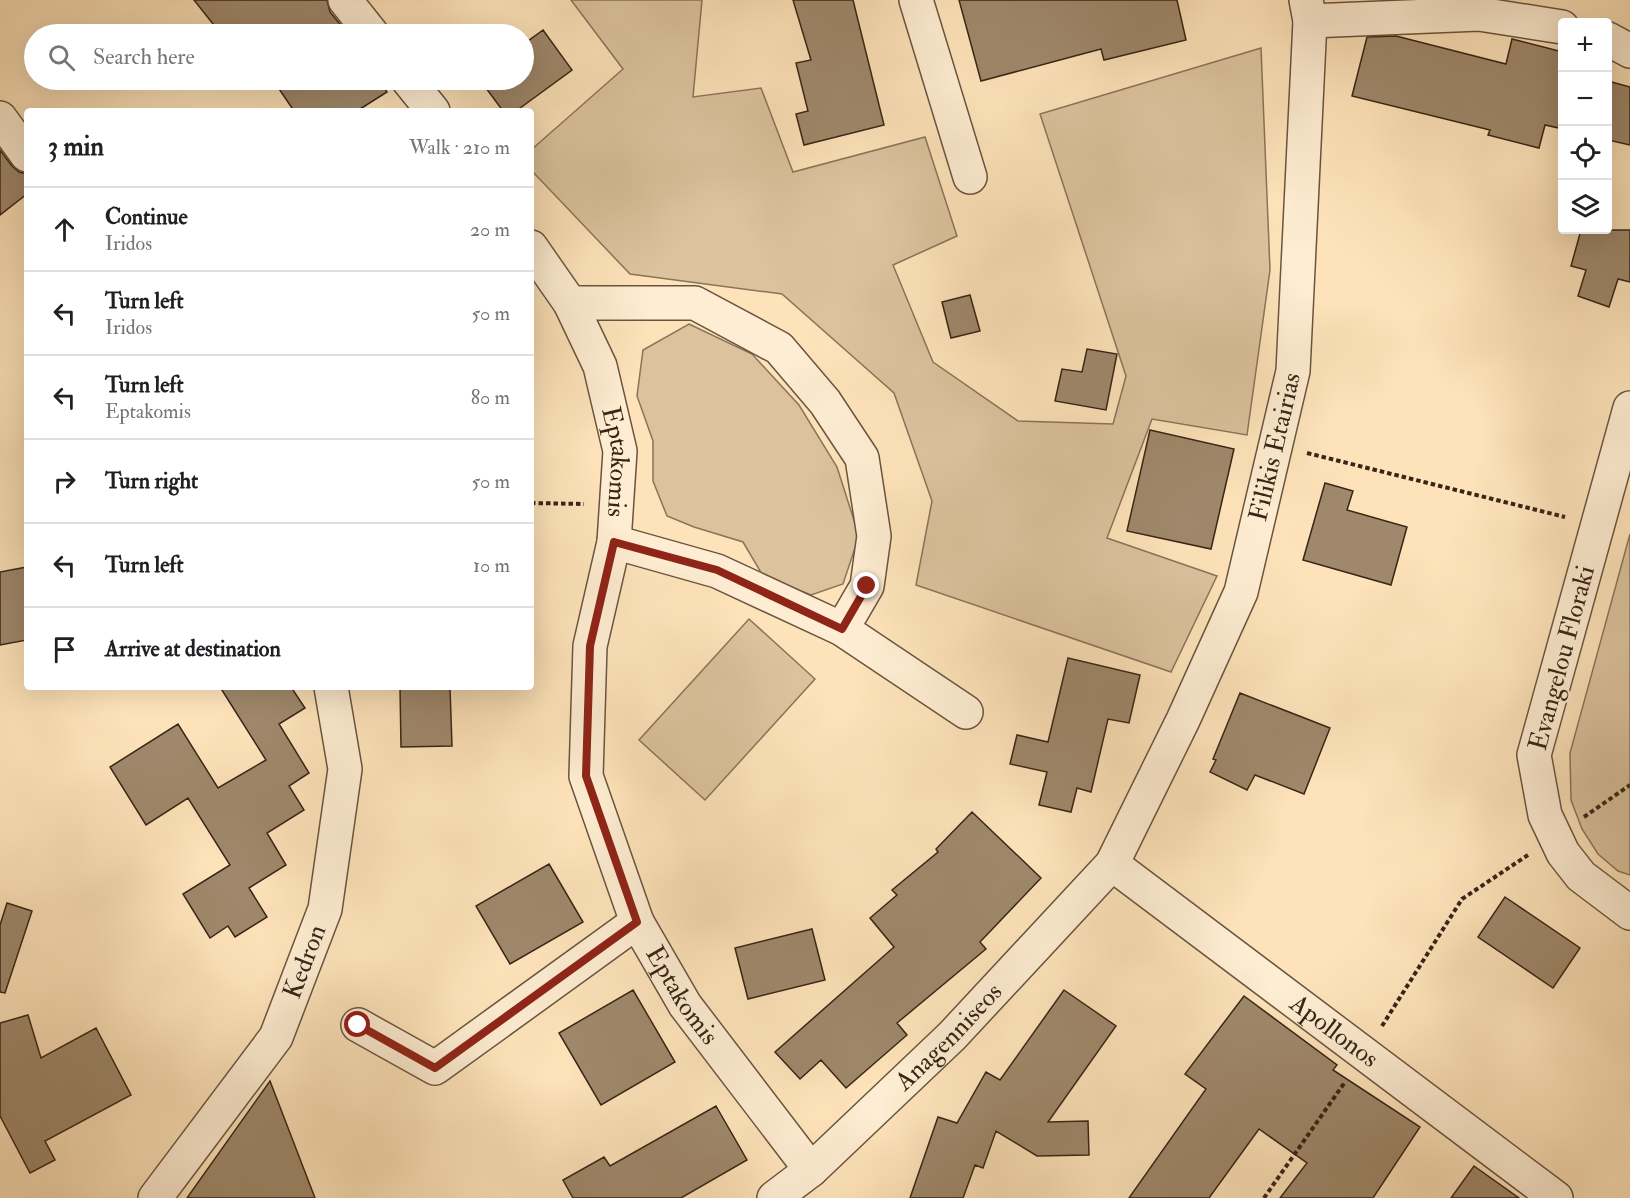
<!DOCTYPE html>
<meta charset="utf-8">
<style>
:root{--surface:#fff;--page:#f6f6f6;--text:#202124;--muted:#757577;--line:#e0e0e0}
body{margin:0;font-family:"IM FELL Double Pica",serif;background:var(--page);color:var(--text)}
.controls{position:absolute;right:18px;top:18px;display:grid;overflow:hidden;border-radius:6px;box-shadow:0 6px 24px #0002}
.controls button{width:54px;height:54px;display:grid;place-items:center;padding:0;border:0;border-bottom:2px solid var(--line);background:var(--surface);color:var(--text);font:30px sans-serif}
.stop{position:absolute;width:18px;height:18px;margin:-14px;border:4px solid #8f2418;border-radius:50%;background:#fff}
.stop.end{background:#8f2418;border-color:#fff;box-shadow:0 2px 6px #0008}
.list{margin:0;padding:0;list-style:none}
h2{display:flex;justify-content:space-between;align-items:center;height:78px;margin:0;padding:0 24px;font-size:26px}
h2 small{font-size:20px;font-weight:400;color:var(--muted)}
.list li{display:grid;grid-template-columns:39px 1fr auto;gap:18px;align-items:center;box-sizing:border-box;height:84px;padding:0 24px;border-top:2px solid var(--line)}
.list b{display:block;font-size:22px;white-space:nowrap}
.list p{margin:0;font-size:20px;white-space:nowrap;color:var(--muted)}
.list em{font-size:20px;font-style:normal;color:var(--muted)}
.icon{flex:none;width:33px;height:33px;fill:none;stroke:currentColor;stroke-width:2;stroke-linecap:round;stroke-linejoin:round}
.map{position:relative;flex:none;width:1630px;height:1198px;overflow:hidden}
.search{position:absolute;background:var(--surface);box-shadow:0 6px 24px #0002;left:24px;top:24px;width:510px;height:66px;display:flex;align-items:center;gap:15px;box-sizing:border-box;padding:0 21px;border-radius:33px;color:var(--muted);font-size:22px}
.panel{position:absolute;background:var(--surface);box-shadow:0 6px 24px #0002;left:24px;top:108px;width:510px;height:582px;border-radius:6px}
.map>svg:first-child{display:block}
.green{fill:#dcc39e;stroke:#8a745a;stroke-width:1.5}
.building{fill:#9f886b;stroke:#382516;stroke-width:1.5}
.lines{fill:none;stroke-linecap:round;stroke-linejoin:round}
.street-casing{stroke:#6a543f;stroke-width:36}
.path{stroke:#382516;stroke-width:4;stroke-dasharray:4.5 3;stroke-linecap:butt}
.street{stroke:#feedd2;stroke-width:33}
.route{stroke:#8f2418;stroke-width:8}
.labels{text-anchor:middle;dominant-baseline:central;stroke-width:4.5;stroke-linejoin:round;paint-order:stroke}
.street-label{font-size:26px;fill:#382516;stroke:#feedd2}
</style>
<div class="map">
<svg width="1630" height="1198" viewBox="0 0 1630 1198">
<rect width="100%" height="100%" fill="#fee3ba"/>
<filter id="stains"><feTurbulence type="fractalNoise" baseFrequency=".00333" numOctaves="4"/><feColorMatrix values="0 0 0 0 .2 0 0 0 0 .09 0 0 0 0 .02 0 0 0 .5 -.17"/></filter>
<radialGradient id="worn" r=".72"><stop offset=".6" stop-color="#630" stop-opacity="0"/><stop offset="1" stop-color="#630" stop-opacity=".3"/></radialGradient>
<path class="green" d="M 571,0 L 702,0 L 693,97 L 761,88 L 793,172 L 925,137 L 957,236 L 893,265 L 933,362 L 1018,421 L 1113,424 L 1126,376 L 1040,114 L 1261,48 L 1270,270 L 1247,435 L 1152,419 L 1107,538 L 1217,576 L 1171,672 L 916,585 L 932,501 L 894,393 L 782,294 L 630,274 L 531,170 L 531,150 L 623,69 Z
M 689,324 L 752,354 L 799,405 L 837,467 L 859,536 L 843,584 L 811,595 L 763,576 L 743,542 L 694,527 L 667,516 L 653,481 L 653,441 L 637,396 L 643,350 Z
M 1630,534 L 1630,875 L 1618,871 L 1598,854 L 1582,829 L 1571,800 L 1570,753 Z
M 749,619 L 815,679 L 705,800 L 639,740 Z"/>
<path class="building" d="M 194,0 L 327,0 L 330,12 L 348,34 L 221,34 Z
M 793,0 L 853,0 L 884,125 L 804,145 L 796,114 L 808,111 L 796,63 L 811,60 Z
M 959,0 L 1177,0 L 1186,40 L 1104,60 L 1101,49 L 981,81 Z
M 543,30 L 572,70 L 516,111 L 503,111 L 480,80 L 524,80 L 524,44 Z
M 1396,36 L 1506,64 L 1512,39 L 1563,52 L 1563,129 L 1545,125 L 1539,148 L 1488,135 L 1490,130 L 1352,96 L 1367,37 Z
M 273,80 L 379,80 L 387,92 L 357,111 L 294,111 Z
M 1608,81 L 1630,87 L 1630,145 L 1608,140 Z
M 0,150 L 12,166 L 19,172 L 27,174 L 27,194 L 0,215 Z
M 1581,230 L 1630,230 L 1630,282 L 1618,279 L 1609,307 L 1578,296 L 1586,270 L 1571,266 Z
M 970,295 L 980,331 L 951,338 L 942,302 Z
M 1087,349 L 1117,354 L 1106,410 L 1055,401 L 1062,369 L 1082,372 Z
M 1150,430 L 1234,449 L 1211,549 L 1127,531 Z
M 1325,483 L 1353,491 L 1347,510 L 1407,527 L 1391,585 L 1303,560 Z
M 27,567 L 27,640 L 0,645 L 0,572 Z
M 1068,658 L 1140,675 L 1129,723 L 1108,719 L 1091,792 L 1077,788 L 1071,812 L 1039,805 L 1047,772 L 1010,764 L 1017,735 L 1048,742 Z
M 220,687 L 291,687 L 305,708 L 279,724 L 309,773 L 289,786 L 304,810 L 267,833 L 286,865 L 249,888 L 267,917 L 235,937 L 228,926 L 210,938 L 183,894 L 230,865 L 188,798 L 146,825 L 110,767 L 178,724 L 218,788 L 266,760 Z
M 400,687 L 450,687 L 452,746 L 401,747 Z
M 1240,693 L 1330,728 L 1304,794 L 1255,775 L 1247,790 L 1210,772 L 1216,760 L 1213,759 Z
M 972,812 L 1041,878 L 980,942 L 986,949 L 897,1023 L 907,1035 L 846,1088 L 821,1060 L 800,1079 L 775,1052 L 894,947 L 870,918 L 897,895 L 892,890 L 938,852 L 936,849 Z
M 549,864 L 583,922 L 510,964 L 476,906 Z
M 1505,897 L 1580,948 L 1553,988 L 1478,937 Z
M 7,903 L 32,911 L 5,993 L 0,992 L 0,925 Z
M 812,929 L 825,980 L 748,999 L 735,948 Z
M 633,990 L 675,1062 L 601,1105 L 559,1033 Z
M 1064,990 L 1116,1026 L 1048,1122 L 1088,1121 L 1089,1155 L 1037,1156 L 996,1131 L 983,1168 L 975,1165 L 963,1198 L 910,1198 L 938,1117 L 957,1123 L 986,1072 L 1000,1080 Z
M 1244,996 L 1337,1065 L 1333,1070 L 1420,1127 L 1373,1198 L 1280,1198 L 1307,1163 L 1259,1129 L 1209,1198 L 1129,1198 L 1206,1089 L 1185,1074 Z
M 28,1015 L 41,1058 L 96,1028 L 131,1095 L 45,1141 L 55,1160 L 30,1173 L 0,1116 L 0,1023 Z
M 270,1081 L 315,1198 L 187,1198 Z
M 716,1106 L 747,1160 L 681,1198 L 573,1198 L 563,1180 L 604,1157 L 610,1166 Z
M 1474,1166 L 1519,1198 L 1451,1198 Z"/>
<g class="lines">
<defs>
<g id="street">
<path d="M 345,0 L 372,34"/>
<path d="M 916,0 L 970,177"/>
<path d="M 1310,21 L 1479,14 L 1562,27"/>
<path d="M 1608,39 L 1630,51"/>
<path d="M 408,80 L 433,111"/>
<path d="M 0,118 L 27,155"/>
<path id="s1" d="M 531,247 L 570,303 L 600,366 L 620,451 L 614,542 L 590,646 L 586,776 L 637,922 L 685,1005 L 811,1170"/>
<path d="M 570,303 L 695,303 L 779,348 L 825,402 L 862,458 L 874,536 L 867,586 L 842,629"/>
<path d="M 1630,408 L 1534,755 L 1545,815 L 1563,853 L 1581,876 L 1630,913"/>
<path d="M 614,542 L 717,571 L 842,629 L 966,712"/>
<path id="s2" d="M 1112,864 L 1556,1198"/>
<path d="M 358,1025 L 435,1068 L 637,922"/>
<path id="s3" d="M 155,1198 L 276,1037 L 325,909 L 345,769 L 331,687"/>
<path id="s4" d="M 774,1198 L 811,1170 L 952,1036 L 1112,864 L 1183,720 L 1241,592 L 1293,371 L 1310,21 L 1306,0"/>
</g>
</defs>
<use href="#street" class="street-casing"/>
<path class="path" d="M 1307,453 L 1565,517
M 531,503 L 584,504
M 1584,817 L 1630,785
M 1382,1026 L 1462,899 L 1528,855
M 1264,1198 L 1345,1082"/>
<use href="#street" class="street"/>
</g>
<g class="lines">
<path class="route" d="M 358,1025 L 435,1068 L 637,922 L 586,776 L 590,646 L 614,542 L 717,570 L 842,629 L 867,586"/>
</g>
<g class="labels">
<g class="street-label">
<text stroke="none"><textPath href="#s4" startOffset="926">Filikis Etairias</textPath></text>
<text stroke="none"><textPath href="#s1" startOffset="236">Eptakomis</textPath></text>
<text transform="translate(1562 658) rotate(-75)">Evangelou Floraki</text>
<text stroke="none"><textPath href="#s3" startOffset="282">Kedron</textPath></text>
<text stroke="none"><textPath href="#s1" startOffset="794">Eptakomis</textPath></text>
<text stroke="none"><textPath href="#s2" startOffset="278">Apollonos</textPath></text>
<text stroke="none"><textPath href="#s4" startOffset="238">Anagenniseos</textPath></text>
</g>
</g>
<rect width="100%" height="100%" filter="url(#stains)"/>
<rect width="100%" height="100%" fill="url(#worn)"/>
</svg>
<div class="controls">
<button>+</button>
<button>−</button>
<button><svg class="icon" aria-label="locate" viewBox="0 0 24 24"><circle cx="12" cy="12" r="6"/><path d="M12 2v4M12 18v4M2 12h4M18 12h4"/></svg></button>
<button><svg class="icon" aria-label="layers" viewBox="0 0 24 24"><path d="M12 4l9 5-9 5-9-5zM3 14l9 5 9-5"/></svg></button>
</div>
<div class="stop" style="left:358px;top:1025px"></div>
<div class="stop end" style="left:867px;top:586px"></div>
<div class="search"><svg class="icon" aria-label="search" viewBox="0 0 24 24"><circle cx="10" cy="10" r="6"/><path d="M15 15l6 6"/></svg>Search here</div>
<section class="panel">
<h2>3 min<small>Walk · 210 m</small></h2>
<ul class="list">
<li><svg class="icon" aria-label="ahead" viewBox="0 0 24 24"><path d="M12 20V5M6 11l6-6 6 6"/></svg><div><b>Continue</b><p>Iridos</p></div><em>20 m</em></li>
<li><svg class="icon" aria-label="left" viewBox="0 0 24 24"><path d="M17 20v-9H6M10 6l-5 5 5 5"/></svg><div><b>Turn left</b><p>Iridos</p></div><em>50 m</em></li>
<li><svg class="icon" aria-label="left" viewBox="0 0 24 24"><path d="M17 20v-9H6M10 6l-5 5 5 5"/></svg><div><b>Turn left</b><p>Eptakomis</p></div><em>80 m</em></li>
<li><svg class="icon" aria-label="right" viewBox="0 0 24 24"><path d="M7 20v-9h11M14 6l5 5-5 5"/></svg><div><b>Turn right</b></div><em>50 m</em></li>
<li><svg class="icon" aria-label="left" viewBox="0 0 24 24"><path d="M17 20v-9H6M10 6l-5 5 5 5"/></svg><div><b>Turn left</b></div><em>10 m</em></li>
<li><svg class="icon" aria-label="arrive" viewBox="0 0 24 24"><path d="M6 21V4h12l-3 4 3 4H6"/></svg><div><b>Arrive at destination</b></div></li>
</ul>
</section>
</div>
